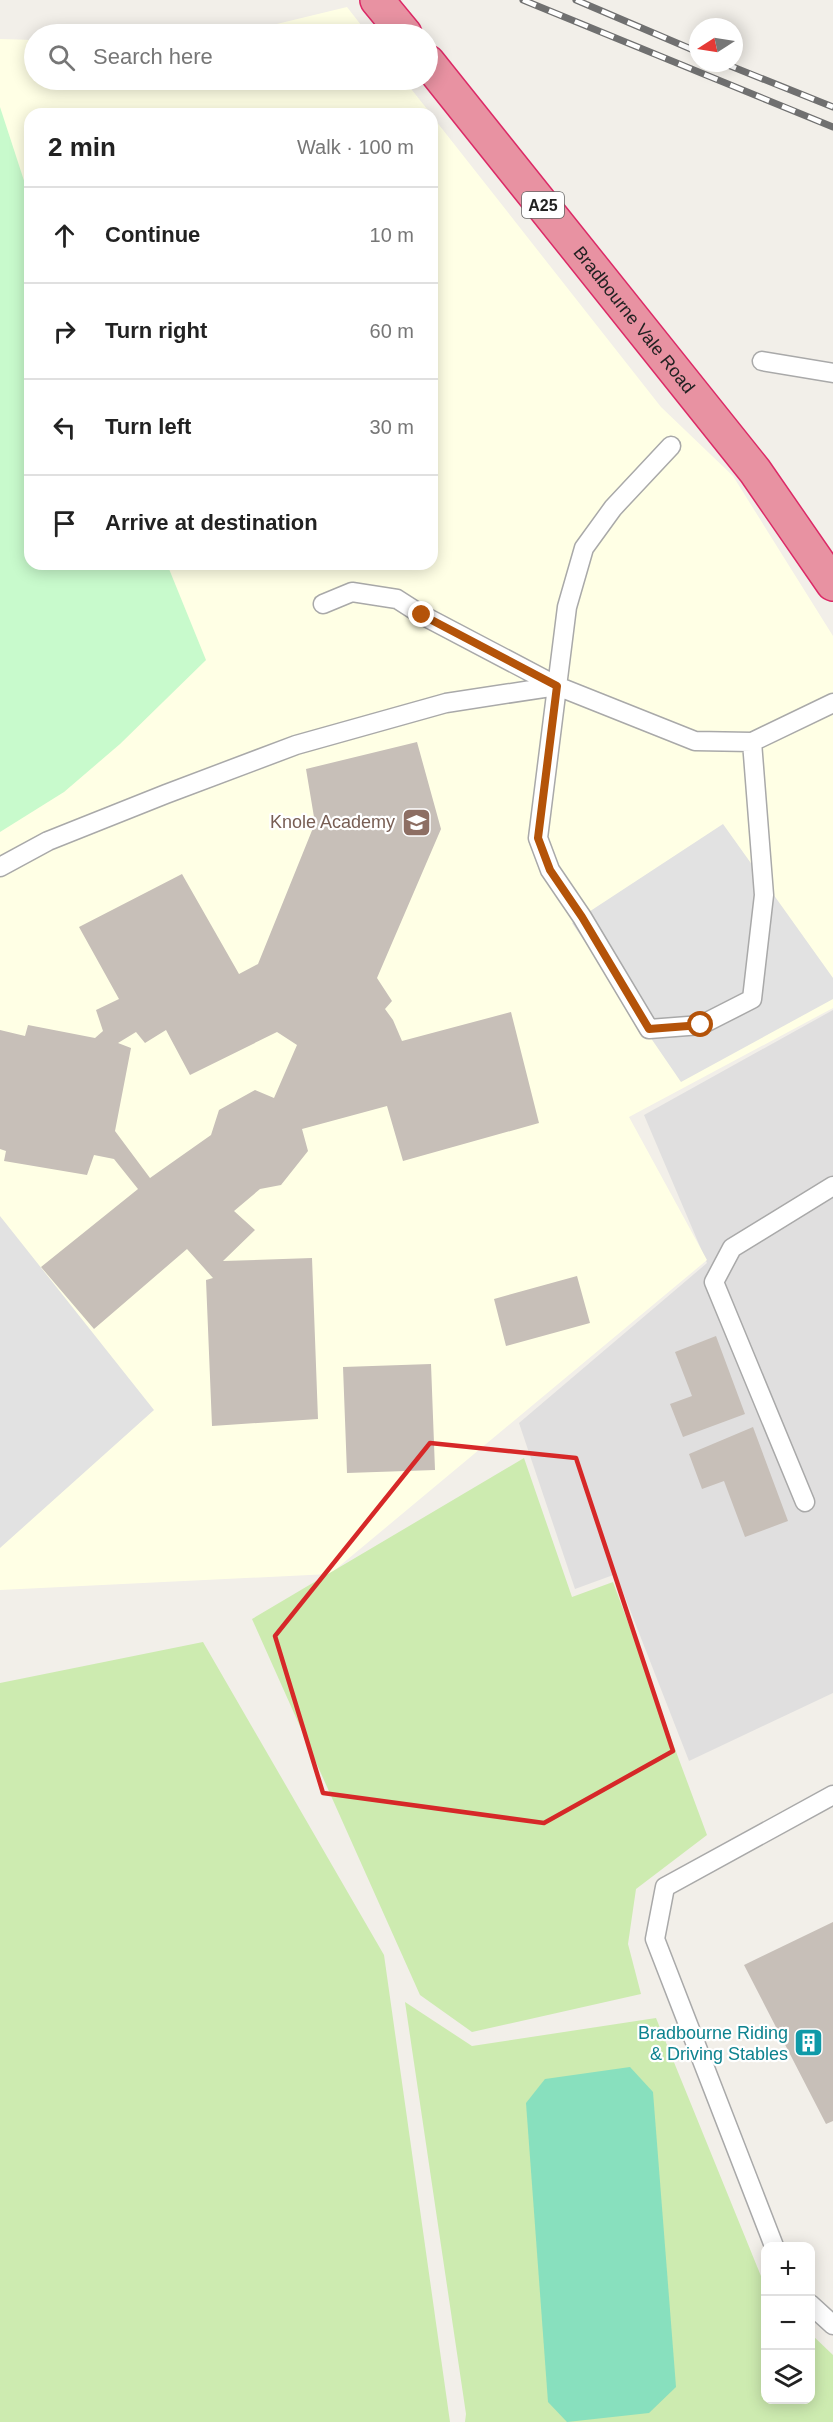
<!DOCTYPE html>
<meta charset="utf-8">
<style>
:root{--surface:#fff;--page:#f2f2f2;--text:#222;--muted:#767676;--line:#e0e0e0}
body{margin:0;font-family:Arial,sans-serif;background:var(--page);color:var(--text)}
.controls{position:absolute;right:18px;bottom:18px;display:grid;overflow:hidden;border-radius:12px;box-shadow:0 3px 15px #0003}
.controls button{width:54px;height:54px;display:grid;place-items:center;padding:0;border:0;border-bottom:2px solid var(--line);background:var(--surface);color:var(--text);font:30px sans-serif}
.compass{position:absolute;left:689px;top:18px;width:54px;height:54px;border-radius:50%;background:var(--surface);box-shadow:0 3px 15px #0003;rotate:258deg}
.stop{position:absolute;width:18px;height:18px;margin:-14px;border:4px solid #b45309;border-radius:50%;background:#fff}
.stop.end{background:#b45309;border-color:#fff;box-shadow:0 2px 6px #0008}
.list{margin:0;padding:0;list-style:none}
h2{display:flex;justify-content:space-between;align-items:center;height:78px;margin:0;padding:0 24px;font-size:26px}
h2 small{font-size:20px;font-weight:400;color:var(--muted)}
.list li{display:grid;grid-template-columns:39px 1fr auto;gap:18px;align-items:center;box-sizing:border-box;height:96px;padding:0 24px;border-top:2px solid var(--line)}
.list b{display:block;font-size:22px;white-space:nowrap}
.list em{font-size:20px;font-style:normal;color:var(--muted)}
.icon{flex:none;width:33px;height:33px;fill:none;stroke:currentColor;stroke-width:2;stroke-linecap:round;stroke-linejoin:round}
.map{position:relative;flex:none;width:833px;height:2422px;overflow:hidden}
.search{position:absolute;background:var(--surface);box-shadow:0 3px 15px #0003;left:24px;top:24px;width:414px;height:66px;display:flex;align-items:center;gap:15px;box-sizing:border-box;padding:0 21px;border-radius:33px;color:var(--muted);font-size:22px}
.panel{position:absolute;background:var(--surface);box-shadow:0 3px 15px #0003;left:24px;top:108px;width:414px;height:462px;border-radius:18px}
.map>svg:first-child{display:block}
.residential{fill:#e0dfdf}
.education{fill:#ffffe5}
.grass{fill:#cdebb0}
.park{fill:#c8facc}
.pitch{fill:#88e0be}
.parking{fill:#e2e2e2}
.building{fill:#c7bfb8;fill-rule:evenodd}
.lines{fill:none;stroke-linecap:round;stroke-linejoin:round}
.lane-casing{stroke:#a9a9a9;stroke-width:21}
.highway-casing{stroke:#dc2a67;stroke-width:36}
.lane{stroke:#fff;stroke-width:18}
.highway{stroke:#e892a2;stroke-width:33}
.rail-casing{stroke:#707070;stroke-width:7}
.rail{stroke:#fff;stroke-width:4.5;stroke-dasharray:14;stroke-linecap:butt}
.route{stroke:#b45309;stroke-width:8}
.marked{fill:none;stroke:#d62828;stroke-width:4.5;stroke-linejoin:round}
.labels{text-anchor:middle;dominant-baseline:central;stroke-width:4.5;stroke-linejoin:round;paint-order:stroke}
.shield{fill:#fff;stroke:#646464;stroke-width:1.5}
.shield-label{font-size:16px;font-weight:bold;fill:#222}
.street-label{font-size:18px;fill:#222;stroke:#fff}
.education-label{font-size:18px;fill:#785e54;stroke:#fff;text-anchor:end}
.culture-label{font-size:18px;fill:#0d838f;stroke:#fff;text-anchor:end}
</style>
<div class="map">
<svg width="833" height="2422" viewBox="0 0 833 2422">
<rect width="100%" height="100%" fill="#f2efe9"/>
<path class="residential" d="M 833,1010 L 833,1693 L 689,1761 L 616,1574 L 575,1589 L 519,1423 L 707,1263 L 644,1115 Z"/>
<path class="education" d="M 347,7 L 368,34 L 235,34 Z
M 0,39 L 34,40 L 34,80 L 404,80 L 431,114 L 30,114 L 30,564 L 432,564 L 432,116 L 661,407 L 733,476 L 833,636 L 833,1008 L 629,1117 L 707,1260 L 330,1574 L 0,1590 Z"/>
<path class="grass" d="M 524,1458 L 572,1597 L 613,1582 L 707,1835 L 636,1889 L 628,1944 L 641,1994 L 472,2032 L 420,1995 L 252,1619 Z
M 203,1642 L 384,1955 L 450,2422 L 0,2422 L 0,1683 Z
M 405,2002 L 472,2046 L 656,2018 L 765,2286 L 766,2400 L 810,2400 L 811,2334 L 833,2355 L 833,2422 L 465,2422 L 466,2414 Z"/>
<path class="park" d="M 0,107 L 30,199 L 30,564 L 167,564 L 206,660 L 120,744 L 64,792 L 0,832 Z"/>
<path class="pitch" d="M 630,2067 L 653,2092 L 676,2387 L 649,2413 L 567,2422 L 548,2402 L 526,2103 L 545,2079 Z"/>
<path class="parking" d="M 723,824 L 833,978 L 833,999 L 681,1082 L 572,923 Z
M 0,1216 L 154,1410 L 0,1548 Z"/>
<path class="building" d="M 417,742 L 441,829 L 377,978 L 392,1001 L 385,1009 L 393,1020 L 402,1041 L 511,1012 L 539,1123 L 403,1161 L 387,1106 L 302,1129 L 308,1151 L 281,1185 L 260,1189 L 234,1211 L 255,1230 L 223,1261 L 312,1258 L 318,1419 L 212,1426 L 206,1280 L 213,1278 L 187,1249 L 94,1329 L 41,1267 L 138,1189 L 114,1159 L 94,1155 L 87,1175 L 4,1161 L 6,1151 L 0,1149 L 0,1030 L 25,1036 L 28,1025 L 95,1038 L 103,1031 L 96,1010 L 119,999 L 79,927 L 182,874 L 239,974 L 258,964 L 315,823 L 306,769 ZM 166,1030 L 190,1075 L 277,1032 L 297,1045 L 274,1098 L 255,1090 L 219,1110 L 211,1135 L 150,1178 L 115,1131 L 131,1048 L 118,1043 L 136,1032 L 145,1043 Z
M 577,1276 L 590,1323 L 506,1346 L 494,1299 Z
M 716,1336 L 745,1414 L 683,1437 L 670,1404 L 692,1396 L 675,1352 Z
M 431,1364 L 435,1470 L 347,1473 L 343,1367 Z
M 753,1427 L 788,1521 L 745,1537 L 724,1481 L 702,1489 L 689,1454 Z
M 833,1922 L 833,2121 L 826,2124 L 744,1965 Z"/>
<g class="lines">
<defs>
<path id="lane" d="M 762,361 L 833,373
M 671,446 L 613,508 L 584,548 L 567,607 L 538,838 L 550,870 L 582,917 L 649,1029 L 701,1025 L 752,999 L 764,895 L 752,742
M 323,604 L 352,592 L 397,599 L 422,615 L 557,686 L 695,741 L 752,742 L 833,703
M 0,867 L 48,841 L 166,794 L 296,745 L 446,703 L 557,686
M 805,1502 L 714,1282 L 732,1248 L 833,1186
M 774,2246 L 655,1939 L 665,1887 L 833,1795
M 810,2304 L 833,2325"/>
<g id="highway">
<path d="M 377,0 L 405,34"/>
<path id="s1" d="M 428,62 L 755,471 L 833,584"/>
</g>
</defs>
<use href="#lane" class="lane-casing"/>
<use href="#highway" class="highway-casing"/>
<use href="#lane" class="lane"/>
<use href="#highway" class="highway"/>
<defs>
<path id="rail" d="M 523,0 L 833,127
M 576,0 L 698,52
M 723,63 L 833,107"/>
</defs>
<use href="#rail" class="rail-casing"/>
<use href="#rail" class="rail"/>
</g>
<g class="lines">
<path class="route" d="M 422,615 L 557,686 L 538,838 L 550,870 L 582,917 L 649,1029 L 701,1025"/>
</g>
<path class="marked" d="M 430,1443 L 576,1458 L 673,1751 L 544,1823 L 323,1793 L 275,1636 Z"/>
<defs>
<symbol id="school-square" viewBox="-11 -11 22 22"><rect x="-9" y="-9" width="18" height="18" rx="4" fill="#8d6e63" stroke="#fff"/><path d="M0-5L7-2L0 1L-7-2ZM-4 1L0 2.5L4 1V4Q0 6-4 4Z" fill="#fff"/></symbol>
<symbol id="building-square" viewBox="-11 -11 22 22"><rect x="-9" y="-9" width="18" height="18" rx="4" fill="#0f9aa8" stroke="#fff"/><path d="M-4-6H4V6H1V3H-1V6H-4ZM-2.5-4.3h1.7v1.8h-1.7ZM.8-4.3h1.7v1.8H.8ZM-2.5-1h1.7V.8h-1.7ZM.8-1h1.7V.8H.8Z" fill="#fff"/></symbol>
</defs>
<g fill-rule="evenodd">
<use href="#school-square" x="400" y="806" width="33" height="33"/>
<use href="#building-square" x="792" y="2026" width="33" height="33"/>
</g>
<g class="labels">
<rect class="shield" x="522" y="192" width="42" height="26" rx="4.5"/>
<g class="shield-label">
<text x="543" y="205">A25</text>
</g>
<g class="street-label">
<text stroke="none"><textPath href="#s1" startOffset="330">Bradbourne Vale Road</textPath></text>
</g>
<g class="education-label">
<text x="395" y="822">Knole Academy</text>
</g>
<g class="culture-label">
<text x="788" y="2033">Bradbourne Riding<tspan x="788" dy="21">&amp; Driving Stables</tspan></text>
</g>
</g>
</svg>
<div class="controls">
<button>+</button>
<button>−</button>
<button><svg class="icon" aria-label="layers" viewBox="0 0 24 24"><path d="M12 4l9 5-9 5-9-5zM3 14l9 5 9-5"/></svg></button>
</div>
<svg class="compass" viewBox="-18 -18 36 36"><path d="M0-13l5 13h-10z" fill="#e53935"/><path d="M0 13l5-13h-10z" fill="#767676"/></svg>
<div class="stop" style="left:701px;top:1025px"></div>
<div class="stop end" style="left:422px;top:615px"></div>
<div class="search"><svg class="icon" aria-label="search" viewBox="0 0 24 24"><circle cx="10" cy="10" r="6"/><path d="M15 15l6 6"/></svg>Search here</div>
<section class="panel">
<h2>2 min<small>Walk · 100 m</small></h2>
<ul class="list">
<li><svg class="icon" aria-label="ahead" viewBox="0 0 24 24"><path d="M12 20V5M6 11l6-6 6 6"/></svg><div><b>Continue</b></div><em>10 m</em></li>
<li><svg class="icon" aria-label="right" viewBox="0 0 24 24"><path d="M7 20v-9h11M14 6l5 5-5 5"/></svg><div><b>Turn right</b></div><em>60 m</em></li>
<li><svg class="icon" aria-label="left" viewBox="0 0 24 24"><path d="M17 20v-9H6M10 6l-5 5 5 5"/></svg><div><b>Turn left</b></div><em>30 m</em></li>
<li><svg class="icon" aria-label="arrive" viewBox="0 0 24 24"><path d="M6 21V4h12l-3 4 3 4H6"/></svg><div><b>Arrive at destination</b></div></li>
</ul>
</section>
</div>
